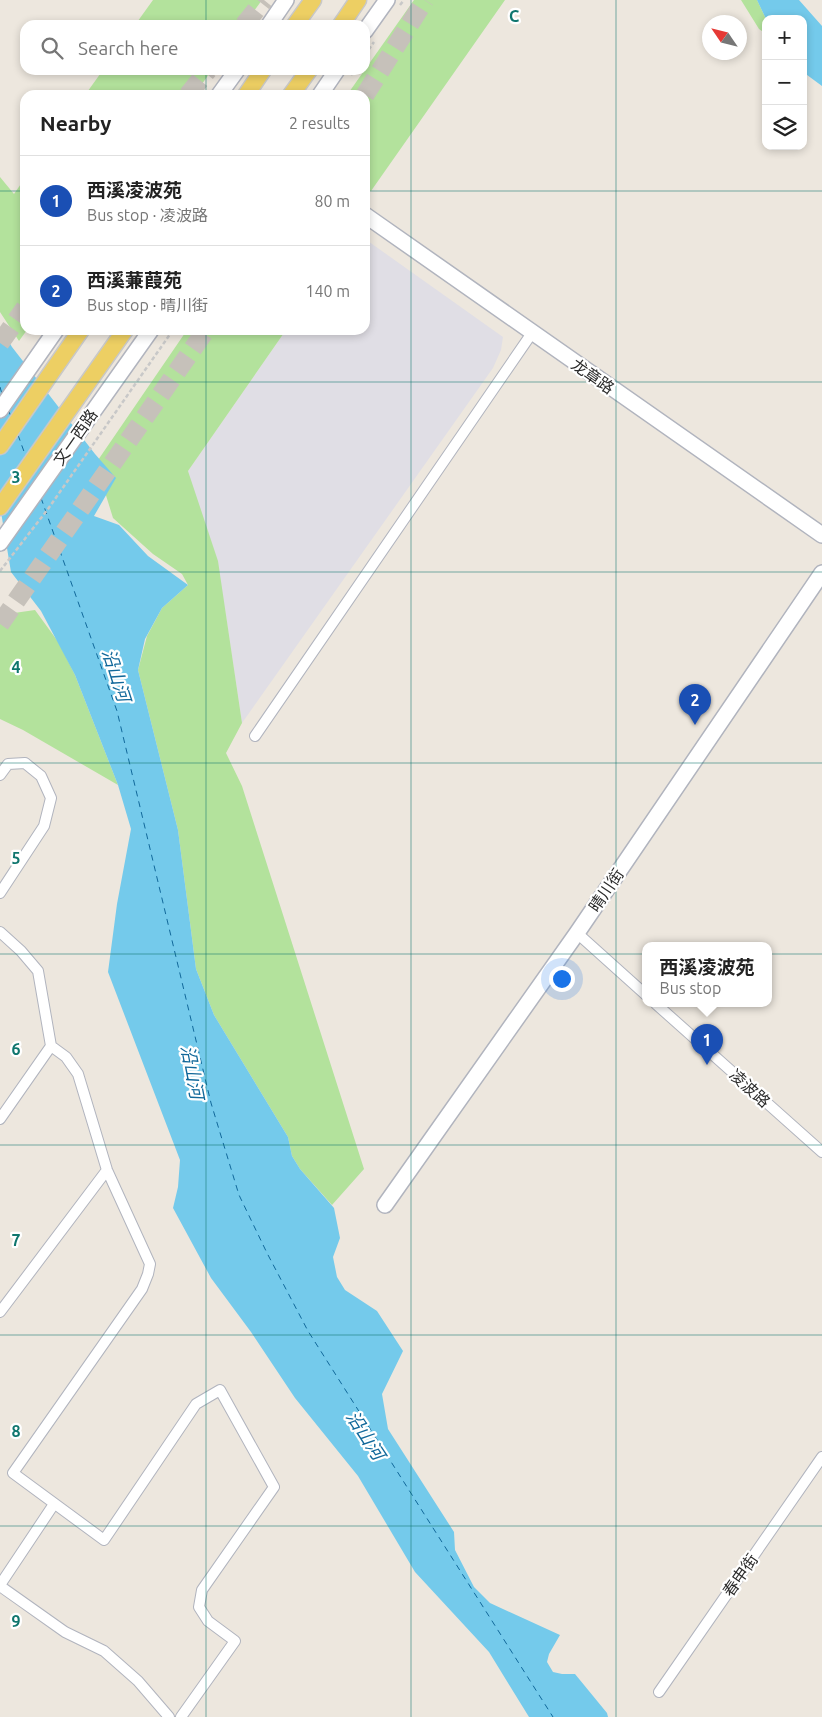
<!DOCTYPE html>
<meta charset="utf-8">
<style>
:root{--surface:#fff;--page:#f6f6f6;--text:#222;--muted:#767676;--line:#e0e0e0;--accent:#4361f5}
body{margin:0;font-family:Ubuntu,"Noto Sans SC",sans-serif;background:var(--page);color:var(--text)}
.controls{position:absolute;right:15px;top:15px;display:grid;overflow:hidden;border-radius:10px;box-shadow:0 2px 8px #0003}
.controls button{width:45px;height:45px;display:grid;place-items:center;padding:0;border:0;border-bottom:1px solid var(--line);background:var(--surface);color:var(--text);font:25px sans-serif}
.compass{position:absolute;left:702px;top:15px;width:45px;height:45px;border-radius:50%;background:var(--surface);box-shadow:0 2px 8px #0003;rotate:305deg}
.you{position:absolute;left:561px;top:978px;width:18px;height:18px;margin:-12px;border:4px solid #fff;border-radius:50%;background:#1a73e8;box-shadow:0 0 0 8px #1a73e833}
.badge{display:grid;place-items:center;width:32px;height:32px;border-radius:50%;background:var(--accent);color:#fff;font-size:16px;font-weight:700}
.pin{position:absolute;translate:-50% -41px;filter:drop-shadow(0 1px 2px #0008)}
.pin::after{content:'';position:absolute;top:26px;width:18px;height:15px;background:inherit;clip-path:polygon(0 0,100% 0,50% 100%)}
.popup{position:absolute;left:642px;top:942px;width:130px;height:65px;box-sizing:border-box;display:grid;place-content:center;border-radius:10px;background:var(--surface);filter:drop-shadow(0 1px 4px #0005);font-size:16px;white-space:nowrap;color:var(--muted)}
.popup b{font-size:19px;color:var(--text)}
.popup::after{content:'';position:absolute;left:50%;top:100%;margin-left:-10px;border:10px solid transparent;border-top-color:var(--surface)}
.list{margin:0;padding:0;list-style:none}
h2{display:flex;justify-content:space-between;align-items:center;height:65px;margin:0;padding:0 20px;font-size:21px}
h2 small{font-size:16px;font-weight:400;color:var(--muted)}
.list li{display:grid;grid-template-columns:32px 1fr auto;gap:15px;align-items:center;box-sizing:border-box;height:90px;padding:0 20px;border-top:1px solid var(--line)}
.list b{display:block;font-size:19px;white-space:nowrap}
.list p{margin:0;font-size:16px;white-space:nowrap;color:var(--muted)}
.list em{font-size:16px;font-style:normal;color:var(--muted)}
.icon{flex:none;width:28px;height:28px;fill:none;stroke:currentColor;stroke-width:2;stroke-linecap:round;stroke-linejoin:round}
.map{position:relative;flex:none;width:822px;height:1717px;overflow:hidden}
.search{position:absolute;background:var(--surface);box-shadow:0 2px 8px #0003;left:20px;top:20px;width:350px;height:55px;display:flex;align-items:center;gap:12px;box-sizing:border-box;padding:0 18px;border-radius:15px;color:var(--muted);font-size:19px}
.panel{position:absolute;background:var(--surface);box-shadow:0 2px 8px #0003;left:20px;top:90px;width:350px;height:245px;border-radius:15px}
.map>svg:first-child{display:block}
.industrial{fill:#e0dee5}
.green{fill:#b3e29c}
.water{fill:#74caeb}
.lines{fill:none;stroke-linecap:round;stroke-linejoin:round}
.ferry{stroke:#11689a;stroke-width:1;stroke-dasharray:6 5;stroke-linecap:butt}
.highway-tunnel{stroke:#c6c1ba;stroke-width:19;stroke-dasharray:19 9;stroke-linecap:butt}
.street-casing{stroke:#b1b4be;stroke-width:12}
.secondary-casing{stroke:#b1b4be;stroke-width:18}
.primary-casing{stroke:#c8c8c8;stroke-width:19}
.path{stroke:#c8c8c8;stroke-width:2.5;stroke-dasharray:4 2.5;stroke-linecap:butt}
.street{stroke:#fff;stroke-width:10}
.secondary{stroke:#fff;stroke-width:15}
.primary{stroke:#edcf63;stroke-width:16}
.grid{fill:none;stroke:#0f766e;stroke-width:1;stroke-opacity:0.55}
.labels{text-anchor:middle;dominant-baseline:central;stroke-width:4.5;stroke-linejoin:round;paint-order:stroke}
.street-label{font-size:16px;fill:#2b2b2b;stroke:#fff}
.water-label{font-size:18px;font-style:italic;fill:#11689a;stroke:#fff}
.grid-label{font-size:16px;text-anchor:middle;font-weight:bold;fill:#0f766e;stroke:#fff;stroke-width:4.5;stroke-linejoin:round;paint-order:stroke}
</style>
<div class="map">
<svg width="822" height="1717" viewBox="0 0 822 1717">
<rect width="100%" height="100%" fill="#ede7de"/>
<path class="industrial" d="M 365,239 L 503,337 L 501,350 L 493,368 L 242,723 L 225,609 L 188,471 L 286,330 L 365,330 Z"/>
<path class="green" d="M 153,0 L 262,0 L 244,25 L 135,25 Z
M 414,0 L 505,0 L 371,191 L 365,187 L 365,95 L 347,95 Z
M 741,0 L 757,0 L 766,19 L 766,34 L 759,29 Z
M 103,70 L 212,70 L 194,95 L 85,95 Z
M 0,177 L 14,194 L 25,178 L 25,330 L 27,330 L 19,341 L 0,312 Z
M 187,330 L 286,330 L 188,471 L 218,561 L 242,723 L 226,753 L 242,786 L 364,1169 L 332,1205 L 300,1169 L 292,1156 L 288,1137 L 214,1015 L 196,969 L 178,830 L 138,670 L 147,636 L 162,608 L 188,585 L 182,574 L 153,554 L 113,518 L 96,463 Z
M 35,610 L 59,643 L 75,675 L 118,785 L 23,730 L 0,719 L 0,615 Z"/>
<path class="water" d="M 757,0 L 799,0 L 822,26 L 822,86 L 803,72 L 803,19 L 766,19 Z
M 0,327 L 12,347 L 95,454 L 116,478 L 94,516 L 119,525 L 148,556 L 188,585 L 162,608 L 145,639 L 138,670 L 178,830 L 196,969 L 214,1015 L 288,1137 L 292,1156 L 300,1169 L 334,1208 L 340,1238 L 333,1257 L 337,1277 L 345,1290 L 377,1311 L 403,1351 L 382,1394 L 388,1429 L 454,1532 L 455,1550 L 474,1587 L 490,1603 L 560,1635 L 549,1654 L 547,1662 L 553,1672 L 562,1674 L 575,1674 L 607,1713 L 608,1717 L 529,1717 L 489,1652 L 415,1572 L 358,1476 L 295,1398 L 251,1332 L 211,1278 L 173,1208 L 178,1187 L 180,1160 L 108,972 L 117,904 L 131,829 L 118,785 L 75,675 L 41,611 L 11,572 L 0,506 Z"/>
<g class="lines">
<path class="ferry" d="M 0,387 L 2,394
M 8,409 L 11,417
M 18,435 L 26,457
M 41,498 L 117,711 L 211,1103 L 239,1195 L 267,1253 L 308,1331 L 553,1717"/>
<path class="highway-tunnel" d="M 244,25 L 264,0
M 188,95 L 208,70
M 365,95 L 425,0
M 0,343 L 25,308
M 0,624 L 206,330"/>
<defs>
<path id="street" d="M 255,736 L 532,333
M 0,775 L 8,764 L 25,763 L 41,776 L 51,798 L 44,826 L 0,893
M 0,932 L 21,951 L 38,971 L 51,1046 L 66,1057 L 78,1074 L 107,1170 L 150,1264 L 148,1274 L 142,1289 L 13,1473 L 104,1540 L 196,1404 L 220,1390 L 274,1487 L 202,1590 L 199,1607 L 208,1621 L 235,1641 L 181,1717
M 577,933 L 646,995
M 656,1004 L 822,1152
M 0,1119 L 51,1046
M 0,1312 L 107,1170
M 0,1585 L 54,1504
M 0,1586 L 65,1632 L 104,1651 L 138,1681 L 169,1717
M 659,1692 L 822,1457"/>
<path id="secondary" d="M 269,25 L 286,0
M 365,31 L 387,0
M 219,95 L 237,70
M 320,95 L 337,70
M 365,215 L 822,535
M 0,410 L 56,330
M 0,543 L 151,330
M 385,1205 L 577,933 L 822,573"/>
<path id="primary" d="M 295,25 L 313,0
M 341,25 L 358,0
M 246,95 L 263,70
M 291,95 L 309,70
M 0,446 L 81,330
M 0,507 L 125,330"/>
</defs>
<use href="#street" class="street-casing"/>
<use href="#secondary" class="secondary-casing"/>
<use href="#primary" class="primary-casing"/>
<path class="path" d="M 400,5 L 404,0
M 365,55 L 374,42
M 351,75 L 355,70
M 0,571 L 48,509 L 173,330"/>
<use href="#street" class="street"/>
<use href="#secondary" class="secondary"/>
<use href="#primary" class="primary"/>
</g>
<path class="grid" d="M 206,0 L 206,25M 411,0 L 411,1717M 616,0 L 616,1717M 206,70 L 206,95M 0,191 L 25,191M 365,191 L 822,191M 206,330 L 206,1717M 0,382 L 822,382M 0,572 L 822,572M 0,763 L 822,763M 0,954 L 822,954M 0,1145 L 822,1145M 0,1335 L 822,1335M 0,1526 L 822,1526"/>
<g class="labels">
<g class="street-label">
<text transform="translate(593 376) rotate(35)">龙章路</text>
<text transform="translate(75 437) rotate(-55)">文一西路</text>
<text transform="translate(606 890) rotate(-56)">晴川街</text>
<text transform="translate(750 1088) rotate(42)">凌波路</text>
<text transform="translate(740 1575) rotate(-55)">春申街</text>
</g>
<g class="water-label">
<text transform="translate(117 675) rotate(72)">沿山河</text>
<text transform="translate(193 1072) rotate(79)">沿山河</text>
<text transform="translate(366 1435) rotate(57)">沿山河</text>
</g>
</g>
<g class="grid-label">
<text x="514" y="22">C</text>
<text x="16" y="483">3</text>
<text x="16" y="673">4</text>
<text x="16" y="864">5</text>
<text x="16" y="1055">6</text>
<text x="16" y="1246">7</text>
<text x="16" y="1437">8</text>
<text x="16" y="1627">9</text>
</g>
</svg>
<div class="controls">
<button>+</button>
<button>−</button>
<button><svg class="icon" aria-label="layers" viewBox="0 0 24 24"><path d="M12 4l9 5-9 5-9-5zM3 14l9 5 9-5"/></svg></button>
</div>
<svg class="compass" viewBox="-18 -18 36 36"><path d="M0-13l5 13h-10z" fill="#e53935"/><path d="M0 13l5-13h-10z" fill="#767676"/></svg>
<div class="you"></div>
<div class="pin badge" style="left:707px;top:1065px;background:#1a4fb4">1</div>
<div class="popup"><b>西溪凌波苑</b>Bus stop</div>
<div class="pin badge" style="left:695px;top:725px;background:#1a4fb4">2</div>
<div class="search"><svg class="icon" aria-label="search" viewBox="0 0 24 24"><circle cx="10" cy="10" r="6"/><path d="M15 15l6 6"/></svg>Search here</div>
<section class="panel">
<h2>Nearby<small>2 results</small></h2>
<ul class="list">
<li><span class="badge" style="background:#1a4fb4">1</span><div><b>西溪凌波苑</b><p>Bus stop · 凌波路</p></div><em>80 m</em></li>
<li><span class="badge" style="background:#1a4fb4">2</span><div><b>西溪蒹葭苑</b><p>Bus stop · 晴川街</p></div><em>140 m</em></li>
</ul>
</section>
</div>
